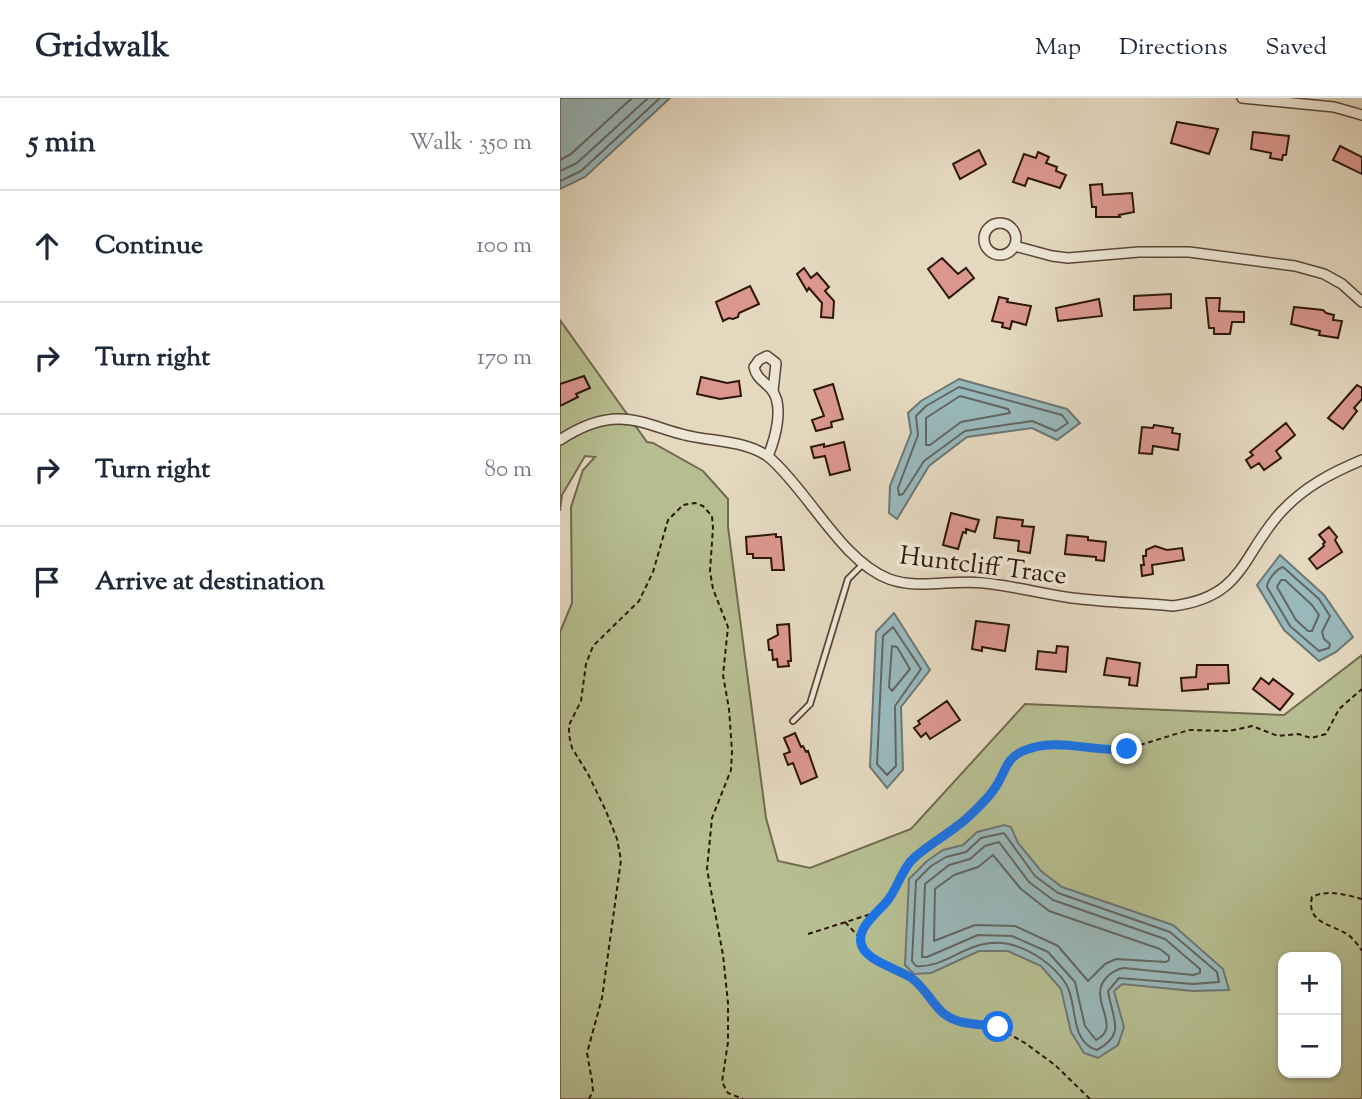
<!DOCTYPE html>
<meta charset="utf-8">
<style>
:root{--surface:#fff;--page:#f2f2f3;--text:#1f2937;--muted:#747a83;--line:#e0e1e3}
body{margin:0;font-family:"Sorts Mill Goudy",serif;background:var(--page);color:var(--text)}
.controls{position:absolute;right:21px;bottom:21px;display:grid;overflow:hidden;border-radius:14px;box-shadow:0 2px 5px #0004}
.controls button{width:63px;height:63px;display:grid;place-items:center;padding:0;border:0;border-bottom:2px solid var(--line);background:var(--surface);color:var(--text);font:35px sans-serif}
.stop{position:absolute;width:21px;height:21px;margin:-16px;border:5px solid #1a73e8;border-radius:50%;background:#fff}
.stop.end{background:#1a73e8;border-color:#fff;box-shadow:0 2px 7px #0008}
.list{margin:0;padding:0;list-style:none}
h2{display:flex;justify-content:space-between;align-items:center;height:91px;margin:0;padding:0 28px;font-size:30px}
h2 small{font-size:23px;font-weight:400;color:var(--muted)}
.list li{display:grid;grid-template-columns:46px 1fr auto;gap:21px;align-items:center;box-sizing:border-box;height:112px;padding:0 28px;border-top:2px solid var(--line)}
.list b{display:block;font-size:26px;white-space:nowrap}
.list em{font-size:23px;font-style:normal;color:var(--muted)}
.icon{flex:none;width:38px;height:38px;fill:none;stroke:currentColor;stroke-width:2;stroke-linecap:round;stroke-linejoin:round}
.map{position:relative;flex:none;width:802px;height:1001px;overflow:hidden}
header{display:flex;align-items:center;gap:42px;box-sizing:border-box;height:98px;padding:0 35px;background:var(--surface);border-bottom:2px solid var(--line)}
header strong{font-size:33px}
nav{display:flex;gap:38px;margin-inline-start:auto;font-size:24px}
main{display:flex}
aside{flex:1;background:var(--surface)}
.map>svg:first-child{display:block}
.green{fill:#b6be91;stroke:#716a4e;stroke-width:2;fill-rule:evenodd}
.water{fill:#99b8bb;stroke:#6d7774;stroke-width:2}
.lines{fill:none;stroke-linecap:round;stroke-linejoin:round}
.shore{stroke:#626662;stroke-width:2}
.building{fill:#db978e;stroke:#2c150a;stroke-width:2}
.lane-casing{stroke:#5a4637;stroke-width:8}
.street-casing{stroke:#5a4637;stroke-width:12}
.path{stroke:#2c150a;stroke-width:2;stroke-dasharray:5 3.5;stroke-linecap:butt}
.lane{stroke:#ede6d5;stroke-width:4.5}
.street{stroke:#ede6d5;stroke-width:9}
.route{stroke:#1a73e8;stroke-width:9}
.labels{text-anchor:middle;dominant-baseline:central;stroke-width:7;stroke-linejoin:round;paint-order:stroke}
.street-label{font-size:26px;fill:#2c150a;stroke:#ede6d5}
</style>
<header>
<strong>Gridwalk</strong>
<nav><a>Map</a><a>Directions</a><a>Saved</a></nav>
</header>
<main>
<aside>
<h2>5 min<small>Walk · 350 m</small></h2>
<ul class="list">
<li><svg class="icon" aria-label="ahead" viewBox="0 0 24 24"><path d="M12 20V5M6 11l6-6 6 6"/></svg><div><b>Continue</b></div><em>100 m</em></li>
<li><svg class="icon" aria-label="right" viewBox="0 0 24 24"><path d="M7 20v-9h11M14 6l5 5-5 5"/></svg><div><b>Turn right</b></div><em>170 m</em></li>
<li><svg class="icon" aria-label="right" viewBox="0 0 24 24"><path d="M7 20v-9h11M14 6l5 5-5 5"/></svg><div><b>Turn right</b></div><em>80 m</em></li>
<li><svg class="icon" aria-label="arrive" viewBox="0 0 24 24"><path d="M6 21V4h12l-3 4 3 4H6"/></svg><div><b>Arrive at destination</b></div></li>
</ul>
</aside>
<div class="map">
<svg width="802" height="1001" viewBox="0 0 802 1001">
<rect width="100%" height="100%" fill="#e4d8bf"/>
<filter id="stains"><feTurbulence type="fractalNoise" baseFrequency=".00286" numOctaves="4"/><feColorMatrix values="0 0 0 0 .2 0 0 0 0 .09 0 0 0 0 .02 0 0 0 .5 -.17"/></filter>
<radialGradient id="worn" r=".72"><stop offset=".6" stop-color="#630" stop-opacity="0"/><stop offset="1" stop-color="#630" stop-opacity=".3"/></radialGradient>
<path class="green" d="M 0,222 L 87,344 L 93,345 L 143,373 L 168,401 L 168,429 L 206,720 L 218,763 L 250,770 L 351,731 L 465,606 L 724,617 L 802,557 L 802,1001 L 0,1001 L 0,534 L 12,505 L 11,409 L 23,372 L 35,359 L 25,358 L 2,397 L 0,413 ZM 723,859 L 776,859 L 776,975 L 723,975 Z"/>
<path class="water" d="M 0,0 L 110,0 L 25,79 L 0,91 Z
M 399,281 L 507,311 L 520,325 L 497,342 L 472,330 L 407,339 L 369,368 L 337,421 L 329,415 L 330,388 L 351,335 L 348,315 L 361,303 Z
M 720,457 L 764,497 L 793,539 L 776,554 L 759,563 L 724,532 L 697,487 Z
M 334,515 L 370,572 L 341,609 L 343,672 L 327,690 L 310,669 L 316,534 Z
M 444,727 L 451,729 L 458,745 L 481,773 L 502,789 L 613,827 L 663,871 L 669,892 L 633,893 L 562,886 L 554,893 L 564,929 L 558,947 L 538,960 L 524,955 L 511,934 L 501,891 L 481,868 L 448,853 L 419,853 L 371,875 L 354,876 L 345,867 L 349,781 L 367,763 L 383,752 L 403,747 L 417,734 Z"/>
<g class="lines">
<path class="shore" d="M 0,62 L 11,56 L 72,0
M 0,73 L 17,65 L 88,0
M 0,83 L 21,73 L 100,0
M 399,289 L 502,317 L 508,325 L 496,333 L 472,323 L 405,333 L 364,363 L 343,396 L 339,397 L 338,390 L 358,337 L 356,318 L 366,308 Z
M 400,298 L 448,311 L 450,315 L 401,324 L 370,347 L 366,347 L 366,320 Z
M 723,469 L 759,501 L 770,518 L 762,534 L 764,541 L 770,546 L 769,550 L 759,553 L 730,528 L 707,489 C 707,483 716,471 723,469 Z
M 721,482 L 725,482 L 752,507 L 759,517 L 752,533 L 748,533 L 736,522 L 717,489 Z
M 333,529 L 361,571 L 335,608 L 336,668 L 327,677 L 317,666 L 323,538 Z
M 332,548 L 337,549 L 350,571 L 332,593 L 329,589 Z
M 444,735 L 475,778 L 498,795 L 610,834 L 657,874 L 659,884 L 633,886 L 559,880 L 548,893 C 552,920 567,936 537,952 C 509,944 518,905 506,886 C 494,867 471,851 449,846 C 409,838 388,871 356,868 L 352,863 L 356,783 L 371,768 L 386,759 L 406,754 L 421,740 Z
M 439,744 L 469,784 L 493,802 L 605,841 L 640,871 L 640,875 L 633,877 L 564,870 C 557,871 554,873 549,877 C 523,899 565,928 536,942 L 525,928 L 515,884 L 488,854 L 452,838 L 418,837 L 367,859 L 362,859 L 365,786 L 389,767 L 410,761 L 425,748 Z
M 433,757 L 461,791 L 489,813 L 600,851 L 609,858 L 609,862 L 606,864 L 556,861 L 545,866 L 528,883 L 498,848 L 455,828 L 415,827 L 374,843 L 375,791 L 394,777 L 418,769 Z"/>
</g>
<path class="building" d="M 617,24 L 658,31 L 649,56 L 611,45 Z
M 693,34 L 729,38 L 726,57 L 723,57 L 722,62 L 710,60 L 711,55 L 691,51 Z
M 780,48 L 802,59 L 802,76 L 773,62 Z
M 419,52 L 426,66 L 400,81 L 393,66 Z
M 478,54 L 489,59 L 486,65 L 497,69 L 496,73 L 506,77 L 500,90 L 468,80 L 465,88 L 453,84 L 464,56 L 476,60 Z
M 542,86 L 543,97 L 572,95 L 574,114 L 559,117 L 560,119 L 536,119 L 536,109 L 532,109 L 530,87 Z
M 382,160 L 398,176 L 406,170 L 414,180 L 389,200 L 368,171 Z
M 244,170 L 251,180 L 257,175 L 269,189 L 265,193 L 274,203 L 273,220 L 261,219 L 262,205 L 249,190 L 247,193 L 237,176 Z
M 190,188 L 199,206 L 179,215 L 178,219 L 173,221 L 169,220 L 163,223 L 156,204 Z
M 611,196 L 611,210 L 574,212 L 574,198 Z
M 439,199 L 448,201 L 447,204 L 471,208 L 466,227 L 452,223 L 450,231 L 442,229 L 443,225 L 432,223 Z
M 646,200 L 660,200 L 659,213 L 684,214 L 684,224 L 672,224 L 670,236 L 654,236 L 654,230 L 649,230 Z
M 539,201 L 542,218 L 498,223 L 496,210 Z
M 734,209 L 763,212 L 766,215 L 774,217 L 773,222 L 782,223 L 778,240 L 759,237 L 760,233 L 731,226 Z
M 24,278 L 30,290 L 16,296 L 18,299 L 0,308 L 0,286 Z
M 141,279 L 167,285 L 179,283 L 181,298 L 160,301 L 137,296 Z
M 273,286 L 283,321 L 271,324 L 272,329 L 256,333 L 252,322 L 264,318 L 254,292 Z
M 797,287 L 802,290 L 802,301 L 794,310 L 797,313 L 783,331 L 768,320 Z
M 726,325 L 735,337 L 716,353 L 721,360 L 704,372 L 699,365 L 691,370 L 686,362 L 693,357 L 690,354 Z
M 594,327 L 613,330 L 612,335 L 620,336 L 618,352 L 593,348 L 592,356 L 579,355 L 582,329 L 593,330 Z
M 284,344 L 290,372 L 270,377 L 265,358 L 254,360 L 251,349 L 264,346 L 264,349 Z
M 391,415 L 419,422 L 415,434 L 406,431 L 406,435 L 403,434 L 398,451 L 383,447 Z
M 437,419 L 463,422 L 462,428 L 474,429 L 470,455 L 458,453 L 459,443 L 434,440 Z
M 769,429 L 777,439 L 775,442 L 782,454 L 757,471 L 749,461 L 764,448 L 763,446 L 765,444 L 759,437 Z
M 216,436 L 216,439 L 221,439 L 224,472 L 212,472 L 211,460 L 193,460 L 193,456 L 187,456 L 186,439 Z
M 507,437 L 528,439 L 528,442 L 546,444 L 544,463 L 536,462 L 536,459 L 505,456 Z
M 595,448 L 607,452 L 622,450 L 624,462 L 592,467 L 593,476 L 582,478 L 581,467 L 584,467 L 583,458 L 586,458 L 586,452 Z
M 416,523 L 449,527 L 445,553 L 422,549 L 422,553 L 412,551 Z
M 229,526 L 231,563 L 228,563 L 229,568 L 218,569 L 217,561 L 213,562 L 212,552 L 209,552 L 208,542 L 218,537 L 217,527 Z
M 497,548 L 508,549 L 506,574 L 476,571 L 478,553 L 496,555 Z
M 547,560 L 580,565 L 577,588 L 569,587 L 570,580 L 544,577 Z
M 637,567 L 668,567 L 669,585 L 648,586 L 648,591 L 622,593 L 621,580 L 636,579 Z
M 701,580 L 709,586 L 713,581 L 733,596 L 720,612 L 693,591 Z
M 387,603 L 400,622 L 370,641 L 366,635 L 361,639 L 354,630 L 360,626 L 358,623 Z
M 235,635 L 241,649 L 243,648 L 246,654 L 248,653 L 257,679 L 241,686 L 233,665 L 228,667 L 224,656 L 230,654 L 224,640 Z"/>
<g class="lines">
<defs>
<path id="lane" d="M 233,623 L 250,606 L 288,481 L 303,466"/>
<path id="street" d="M 682,0 L 774,9 L 802,17
M424 141a16 16 0 1 1 32 0a16 16 0 1 1-32 0Z
M 455,148 L 492,158 L 508,160 L 579,154 L 629,154 L 735,168 L 764,176 L 782,186 L 802,204
M 0,342 C 18,330 37,321 59,321 C 82,321 103,332 125,337 C 152,344 189,342 211,361 C 250,396 282,463 329,481 C 359,492 392,481 424,485 C 453,488 483,496 512,500 C 545,504 579,505 613,508 C 684,499 681,458 721,414 C 744,389 771,375 802,362
M 208,358 C 215,341 225,307 211,291 C 204,283 196,280 194,269 L 199,262 L 207,258 L 216,265 L 213,293"/>
</defs>
<use href="#lane" class="lane-casing"/>
<use href="#street" class="street-casing"/>
<path class="path" d="M 802,801 C 787,797 767,791 752,799 C 746,825 771,826 787,836 C 793,840 798,847 802,853
M 285,824 L 300,840
M 248,836 L 314,815
M 29,1001 L 33,993 L 32,983 L 27,955 L 42,900 L 61,762 L 57,741 L 46,713 L 28,676 L 12,650 L 9,637 L 9,627 L 21,603 L 26,566 L 33,548 L 79,503 L 93,474 L 108,422 L 123,407 L 135,405 L 143,408 L 152,418 L 153,430 L 150,473 L 153,491 L 168,529 L 163,577 L 169,611 L 172,653 L 171,672 L 152,720 L 147,771 L 163,857 L 168,905 L 168,944 L 162,984 L 168,995 L 183,1001
M 530,1001 L 495,967 L 465,945 L 437,929 L 409,926 L 384,916 L 363,890 L 352,880 L 311,858 L 304,852 L 301,841 L 311,818 L 326,806 L 346,768 L 354,759 L 406,721 L 438,687 L 452,658 L 474,648 L 505,645 L 549,653 L 567,651 L 629,632 L 669,633 L 692,628 L 718,638 L 738,636 L 751,640 L 766,636 L 779,611 L 802,591"/>
<use href="#lane" class="lane"/>
<use href="#street" class="street"/>
</g>
<g class="lines">
<path class="route" d="M 438,929 C 419,925 397,928 382,914 C 370,903 364,888 350,879 C 337,871 314,865 304,852 C 290,831 322,813 330,799 C 339,786 343,769 355,759 C 371,745 390,735 406,721 C 417,711 431,698 438,685 C 446,671 447,660 463,653 C 498,638 531,655 567,651"/>
</g>
<g class="labels">
<g class="street-label">
<text transform="translate(423 469) rotate(7)">Huntcliff Trace</text>
</g>
</g>
<rect width="100%" height="100%" filter="url(#stains)"/>
<rect width="100%" height="100%" fill="url(#worn)"/>
</svg>
<div class="controls">
<button>+</button>
<button>−</button>
</div>
<div class="stop" style="left:438px;top:929px"></div>
<div class="stop end" style="left:567px;top:651px"></div>
</div>
</main>
